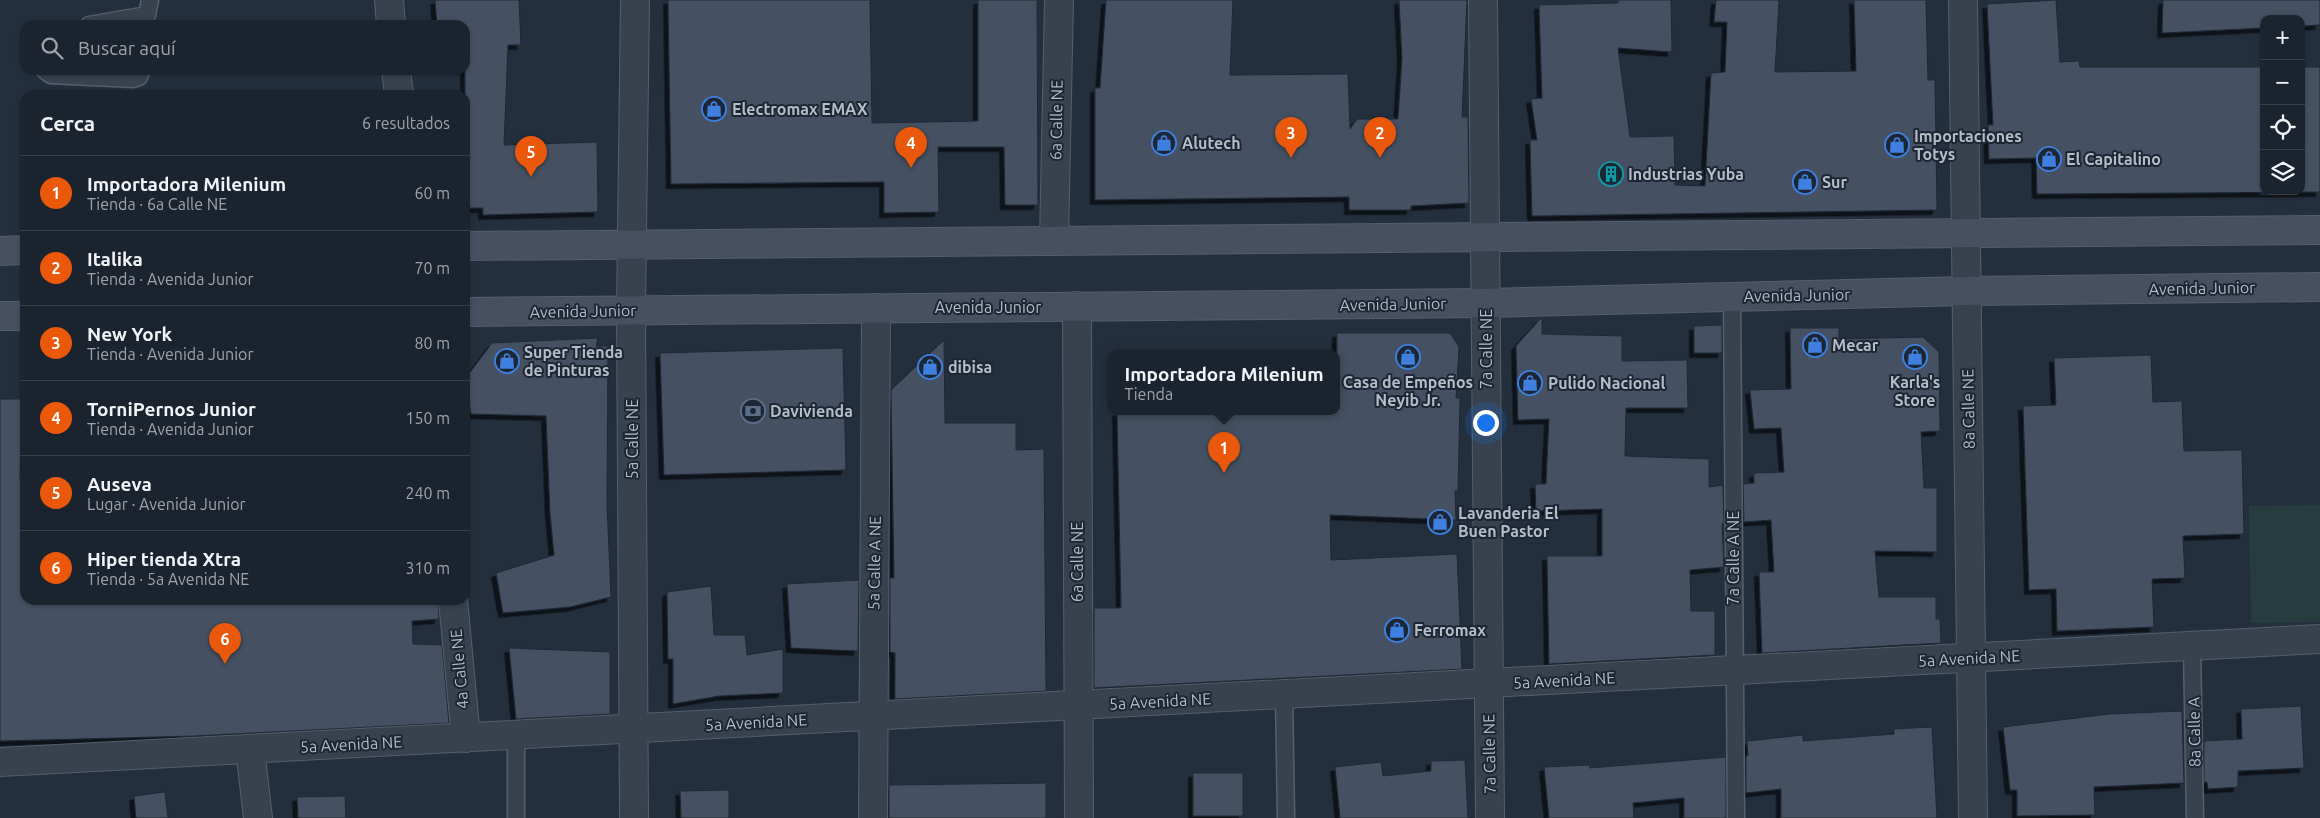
<!DOCTYPE html>
<html lang="es">
<meta charset="utf-8">
<style>
:root{--surface:#1b232e;--page:#282f3a;--text:#f1f3f6;--muted:#a0a4aa;--line:#39404a;--accent:#ea580c}
body{margin:0;font-family:Ubuntu,sans-serif;background:var(--page);color:var(--text)}
.controls{position:absolute;right:15px;top:15px;display:grid;overflow:hidden;border-radius:10px;box-shadow:0 1px 4px #0004}
.controls button{width:45px;height:45px;display:grid;place-items:center;padding:0;border:0;border-bottom:1px solid var(--line);background:var(--surface);color:var(--text);font:25px sans-serif}
.you{position:absolute;left:1485px;top:422px;width:18px;height:18px;margin:-12px;border:4px solid #fff;border-radius:50%;background:#1a73e8;box-shadow:0 0 0 8px #1a73e833}
.badge{display:grid;place-items:center;width:32px;height:32px;border-radius:50%;background:var(--accent);color:#fff;font-size:16px;font-weight:700}
.pin{position:absolute;translate:-50% -41px;filter:drop-shadow(0 1px 2px #0008)}
.pin::after{content:'';position:absolute;top:26px;width:18px;height:15px;background:inherit;clip-path:polygon(0 0,100% 0,50% 100%)}
.popup{position:absolute;left:1108px;top:350px;width:232px;height:65px;box-sizing:border-box;display:grid;place-content:center;border-radius:10px;background:var(--surface);filter:drop-shadow(0 1px 4px #0005);font-size:16px;white-space:nowrap;color:var(--muted)}
.popup b{font-size:19px;color:var(--text)}
.popup::after{content:'';position:absolute;left:50%;top:100%;margin-left:-10px;border:10px solid transparent;border-top-color:var(--surface)}
.list{margin:0;padding:0;list-style:none}
h2{display:flex;justify-content:space-between;align-items:center;height:65px;margin:0;padding:0 20px;font-size:21px}
h2 small{font-size:16px;font-weight:400;color:var(--muted)}
.list li{display:grid;grid-template-columns:32px 1fr auto;gap:15px;align-items:center;box-sizing:border-box;height:75px;padding:0 20px;border-top:1px solid var(--line)}
.list b{display:block;font-size:19px;white-space:nowrap}
.list p{margin:0;font-size:16px;white-space:nowrap;color:var(--muted)}
.list em{font-size:16px;font-style:normal;color:var(--muted)}
.icon{flex:none;width:28px;height:28px;fill:none;stroke:currentColor;stroke-width:2;stroke-linecap:round;stroke-linejoin:round}
.map{position:relative;flex:none;width:2320px;height:818px;overflow:hidden}
.search{position:absolute;background:var(--surface);box-shadow:0 1px 4px #0004;left:20px;top:20px;width:450px;height:55px;display:flex;align-items:center;gap:12px;box-sizing:border-box;padding:0 18px;border-radius:15px;color:var(--muted);font-size:19px}
.panel{position:absolute;background:var(--surface);box-shadow:0 1px 4px #0004;left:20px;top:90px;width:450px;height:515px;border-radius:15px}
.map>svg:first-child{display:block}
.green{fill:#263c3f}
.building{fill:#455162;stroke:#1f2835;filter:url(#shadow)}
.lines{fill:none;stroke-linecap:round;stroke-linejoin:round}
.service-casing{stroke:#565f6c;stroke-width:19}
.minor-casing{stroke:#565f6c;stroke-width:30}
.tertiary-casing{stroke:#565f6c;stroke-width:30}
.secondary-casing{stroke:#565f6c;stroke-width:30}
.service{stroke:#38414e;stroke-width:16}
.minor{stroke:#38414e;stroke-width:28}
.tertiary{stroke:#38414e;stroke-width:28}
.secondary{stroke:#465061;stroke-width:28}
.labels{text-anchor:middle;dominant-baseline:central;stroke-width:4;stroke-linejoin:round;paint-order:stroke}
.poi-label{font-size:16px;font-weight:bold;fill:#b4bcc9;stroke:#1d2633;text-anchor:start}
.street-label{font-size:16px;fill:#b4bcc9;stroke:#1d2633}
</style>
<div class="map">
<svg width="2320" height="818" viewBox="0 0 2320 818">
<defs>
<filter id="shadow"><feDropShadow dx="-4.5" dy="4.5" stdDeviation="0" flood-color="#0009"/></filter>
</defs>
<rect width="100%" height="100%" fill="#242f3e"/>
<path class="green" d="M 2320,505 L 2320,622 L 2251,623 L 2249,506 Z"/>
<path class="building" d="M 435,0 L 519,0 L 521,45 L 508,45 L 504,145 L 597,142 L 598,212 L 483,215 L 483,208 L 465,208 L 465,25 L 437,25 Z
M 668,0 L 870,0 L 872,123 L 978,121 L 978,0 L 1037,0 L 1038,205 L 1005,205 L 1004,147 L 938,147 L 939,212 L 884,213 L 884,182 L 671,184 Z
M 1106,0 L 1233,0 L 1230,75 L 1348,74 L 1350,129 L 1357,119 L 1398,119 L 1402,58 L 1399,0 L 1467,0 L 1462,117 L 1468,117 L 1469,203 L 1411,206 L 1411,210 L 1349,210 L 1349,197 L 1095,200 L 1095,88 L 1100,88 Z
M 1618,0 L 1671,0 L 1672,52 L 1618,48 L 1630,137 L 1674,136 L 1675,185 L 1705,186 L 1711,73 L 1725,72 L 1727,22 L 1714,22 L 1716,0 L 1779,0 L 1775,72 L 1856,71 L 1854,0 L 1926,0 L 1928,80 L 1935,80 L 1937,210 L 1532,216 L 1530,140 L 1537,140 L 1531,99 L 1542,98 L 1539,5 L 1618,3 Z
M 2056,0 L 2060,62 L 2079,61 L 2080,67 L 2264,67 L 2264,191 L 2301,191 L 2301,67 L 2320,67 L 2320,192 L 2037,194 L 2036,158 L 1989,159 L 1988,125 L 1993,125 L 1987,4 Z
M 2163,0 L 2320,0 L 2320,25 L 2301,26 L 2301,19 L 2264,19 L 2264,28 L 2162,33 Z
M 1542,317 L 1542,334 L 1622,336 L 1622,361 L 1687,360 L 1688,408 L 1626,408 L 1625,456 L 1709,459 L 1709,487 L 1723,485 L 1724,524 L 1722,524 L 1724,567 L 1690,570 L 1691,611 L 1715,611 L 1715,655 L 1549,664 L 1547,556 L 1602,556 L 1602,509 L 1536,511 L 1535,484 L 1546,484 L 1549,419 L 1518,420 L 1516,346 Z
M 1722,325 L 1722,353 L 1694,353 L 1694,326 Z
M 1790,328 L 1839,328 L 1839,339 L 1923,337 L 1939,352 L 1940,431 L 1921,432 L 1924,488 L 1937,488 L 1937,552 L 1875,551 L 1879,597 L 1936,597 L 1936,619 L 1940,619 L 1941,643 L 1762,653 L 1759,572 L 1774,572 L 1771,520 L 1744,522 L 1743,484 L 1754,483 L 1754,473 L 1784,472 L 1781,428 L 1754,429 L 1750,390 L 1791,389 Z
M 1337,333 L 1450,333 L 1459,347 L 1456,398 L 1460,398 L 1458,491 L 1455,491 L 1456,520 L 1330,515 L 1331,560 L 1457,554 L 1462,669 L 1094,688 L 1094,608 L 1121,608 L 1117,412 L 1336,412 Z
M 598,338 L 596,346 L 608,346 L 607,504 L 611,597 L 570,607 L 503,613 L 496,573 L 554,555 L 550,513 L 546,416 L 471,414 L 465,379 L 492,343 Z
M 944,340 L 945,423 L 1016,423 L 1016,450 L 1044,449 L 1046,691 L 895,699 L 895,653 L 890,652 L 890,578 L 894,578 L 891,390 Z
M 843,348 L 846,470 L 664,475 L 660,353 Z
M 2151,355 L 2153,402 L 2182,401 L 2184,451 L 2242,450 L 2244,534 L 2183,536 L 2185,578 L 2152,579 L 2154,627 L 2057,631 L 2056,589 L 2029,590 L 2023,406 L 2056,405 L 2054,358 Z
M 0,399 L 22,399 L 20,478 L 25,478 L 25,600 L 438,600 L 439,619 L 412,621 L 413,644 L 442,645 L 449,723 L 194,736 L 0,741 Z
M 859,580 L 858,651 L 791,648 L 787,584 Z
M 711,586 L 714,635 L 745,635 L 747,655 L 783,649 L 783,693 L 719,696 L 673,704 L 673,659 L 668,659 L 667,592 Z
M 509,648 L 610,652 L 610,714 L 516,719 Z
M 2301,706 L 2304,768 L 2238,771 L 2238,787 L 2208,789 L 2207,782 L 2204,782 L 2204,741 L 2242,739 L 2241,709 Z
M 2182,711 L 2184,783 L 2094,787 L 2095,815 L 2017,816 L 2017,790 L 2010,790 L 2003,727 L 2109,714 Z
M 1932,727 L 1937,818 L 1781,818 L 1781,789 L 1746,793 L 1746,756 L 1748,755 L 1747,741 L 1803,735 L 1803,741 L 1894,734 L 1894,729 Z
M 1726,757 L 1726,818 L 1684,818 L 1684,798 L 1633,803 L 1634,818 L 1549,818 L 1544,767 L 1589,765 L 1590,768 Z
M 1465,760 L 1468,818 L 1340,818 L 1335,767 L 1381,762 L 1383,776 L 1431,771 L 1431,761 Z
M 1193,773 L 1243,773 L 1243,816 L 1193,816 Z
M 1046,783 L 1046,818 L 889,818 L 889,785 Z
M 729,790 L 729,818 L 681,818 L 680,791 Z
M 165,792 L 168,818 L 136,818 L 134,796 Z
M 345,796 L 346,818 L 298,818 L 297,797 Z"/>
<g class="lines">
<defs>
<path id="service" d="M 89,25 L 147,15 L 150,0
M 44,70 L 51,75 L 133,79 L 139,77 L 142,70
M 1732,297 L 1736,818
M 2192,646 L 2195,818
M 1284,694 L 1286,818
M 516,818 L 516,735"/>
<path id="minor" d="M 389,0 L 391,25
M 396,70 L 399,95
M 1054,241 L 1059,0
M 1077,306 L 1079,818
M 453,600 L 466,738
M 250,749 L 258,818
M 0,762 L 2320,639
M 634,818 L 631,310 L 635,0
M 873,818 L 876,308"/>
<path id="tertiary" d="M 1483,0 L 1490,818
M 1963,0 L 1973,818"/>
<path id="secondary" d="M 465,246 L 2320,230
M 0,251 L 25,250
M 465,312 L 1486,303 L 1967,291 L 2320,287
M 0,316 L 25,316"/>
</defs>
<use href="#service" class="service-casing"/>
<use href="#minor" class="minor-casing"/>
<use href="#tertiary" class="tertiary-casing"/>
<use href="#secondary" class="secondary-casing"/>
<use href="#service" class="service"/>
<use href="#minor" class="minor"/>
<use href="#tertiary" class="tertiary"/>
<use href="#secondary" class="secondary"/>
</g>
<defs>
<symbol id="shop-ring" viewBox="-11 -11 22 22"><circle r="9.5" fill="#1d2633" stroke="#3f7fe0" stroke-width="1.5"/><path d="M-5-2.5h2.3a2.7 3.5 0 0 1 5.4 0H5L5.5 6h-11ZM-1.5-2.5h3a1.5 2.3 0 0 0-3 0Z" fill="#3f7fe0"/></symbol>
<symbol id="building-ring" viewBox="-11 -11 22 22"><circle r="9.5" fill="#1d2633" stroke="#0f9aa8" stroke-width="1.5"/><path d="M-4-6H4V6H1V3H-1V6H-4ZM-2.5-4.3h1.7v1.8h-1.7ZM.8-4.3h1.7v1.8H.8ZM-2.5-1h1.7V.8h-1.7ZM.8-1h1.7V.8H.8Z" fill="#0f9aa8"/></symbol>
<symbol id="bank-ring" viewBox="-11 -11 22 22"><circle r="9.5" fill="#1d2633" stroke="#5c6f8a" stroke-width="1.5"/><path d="M-6-4H6V4H-6ZM0-2.3a2.3 2.3 0 1 0 0 4.6a2.3 2.3 0 1 0 0-4.6Z" fill="#5c6f8a"/></symbol>
</defs>
<g fill-rule="evenodd">
<use href="#shop-ring" x="700" y="95" width="28" height="28"/>
<use href="#shop-ring" x="1150" y="129" width="28" height="28"/>
<use href="#shop-ring" x="1883" y="131" width="28" height="28"/>
<use href="#shop-ring" x="2035" y="145" width="28" height="28"/>
<use href="#building-ring" x="1597" y="160" width="28" height="28"/>
<use href="#shop-ring" x="1791" y="168" width="28" height="28"/>
<use href="#shop-ring" x="1801" y="331" width="28" height="28"/>
<use href="#shop-ring" x="1394" y="343" width="28" height="28"/>
<use href="#shop-ring" x="1901" y="343" width="28" height="28"/>
<use href="#shop-ring" x="493" y="347" width="28" height="28"/>
<use href="#shop-ring" x="916" y="353" width="28" height="28"/>
<use href="#shop-ring" x="1516" y="369" width="28" height="28"/>
<use href="#bank-ring" x="739" y="397" width="28" height="28"/>
<use href="#shop-ring" x="1426" y="508" width="28" height="28"/>
<use href="#shop-ring" x="1383" y="616" width="28" height="28"/>
</g>
<g class="labels">
<g class="poi-label">
<text x="732" y="109">Electromax EMAX</text>
<text x="1914" y="136">Importaciones<tspan x="1914" dy="18">Totys</tspan></text>
<text x="1182" y="143">Alutech</text>
<text x="2066" y="159">El Capitalino</text>
<text x="1628" y="174">Industrias Yuba</text>
<text x="1822" y="182">Sur</text>
<text x="1832" y="345">Mecar</text>
<text x="524" y="352">Super Tienda<tspan x="524" dy="18">de Pinturas</tspan></text>
<text x="948" y="367">dibisa</text>
<text x="1408" y="382" text-anchor="middle">Casa de Empeños<tspan x="1408" dy="18">Neyib Jr.</tspan></text>
<text x="1915" y="382" text-anchor="middle">Karla's<tspan x="1915" dy="18">Store</tspan></text>
<text x="1548" y="383">Pulido Nacional</text>
<text x="770" y="411">Davivienda</text>
<text x="1458" y="513">Lavanderia El<tspan x="1458" dy="18">Buen Pastor</tspan></text>
<text x="1414" y="630">Ferromax</text>
</g>
<g class="street-label">
<text transform="translate(1056 120) rotate(-89)">6a Calle NE</text>
<text transform="translate(2202 288) rotate(-1)">Avenida Junior</text>
<text transform="translate(1797 295) rotate(-1)">Avenida Junior</text>
<text transform="translate(1393 304) rotate(-1)">Avenida Junior</text>
<text x="988" y="307">Avenida Junior</text>
<text transform="translate(583 311) rotate(-1)">Avenida Junior</text>
<text transform="translate(1486 349) rotate(-90)">7a Calle NE</text>
<text transform="translate(1968 409) rotate(-91)">8a Calle NE</text>
<text transform="translate(632 439) rotate(-90)">5a Calle NE</text>
<text transform="translate(1733 558) rotate(-90)">7a Calle A NE</text>
<text transform="translate(1077 562) rotate(-90)">6a Calle NE</text>
<text transform="translate(874 563) rotate(-89)">5a Calle A NE</text>
<text transform="translate(1969 658) rotate(-3)">5a Avenida NE</text>
<text transform="translate(459 669) rotate(-95)">4a Calle NE</text>
<text transform="translate(1564 680) rotate(-3)">5a Avenida NE</text>
<text transform="translate(1160 701) rotate(-3)">5a Avenida NE</text>
<text transform="translate(756 722) rotate(-3)">5a Avenida NE</text>
<text transform="translate(2194 732) rotate(-91)">8a Calle A</text>
<text transform="translate(351 744) rotate(-3)">5a Avenida NE</text>
<text transform="translate(1489 754) rotate(-91)">7a Calle NE</text>
</g>
</g>
</svg>
<div class="controls">
<button>+</button>
<button>−</button>
<button><svg class="icon" aria-label="locate" viewBox="0 0 24 24"><circle cx="12" cy="12" r="6"/><path d="M12 2v4M12 18v4M2 12h4M18 12h4"/></svg></button>
<button><svg class="icon" aria-label="layers" viewBox="0 0 24 24"><path d="M12 4l9 5-9 5-9-5zM3 14l9 5 9-5"/></svg></button>
</div>
<div class="you"></div>
<div class="pin badge" style="left:1224px;top:473px">1</div>
<div class="popup"><b>Importadora Milenium</b>Tienda</div>
<div class="pin badge" style="left:1380px;top:158px">2</div>
<div class="pin badge" style="left:1291px;top:158px">3</div>
<div class="pin badge" style="left:911px;top:168px">4</div>
<div class="pin badge" style="left:531px;top:177px">5</div>
<div class="pin badge" style="left:225px;top:664px">6</div>
<div class="search"><svg class="icon" aria-label="search" viewBox="0 0 24 24"><circle cx="10" cy="10" r="6"/><path d="M15 15l6 6"/></svg>Buscar aquí</div>
<section class="panel">
<h2>Cerca<small>6 resultados</small></h2>
<ul class="list">
<li><span class="badge">1</span><div><b>Importadora Milenium</b><p>Tienda · 6a Calle NE</p></div><em>60 m</em></li>
<li><span class="badge">2</span><div><b>Italika</b><p>Tienda · Avenida Junior</p></div><em>70 m</em></li>
<li><span class="badge">3</span><div><b>New York</b><p>Tienda · Avenida Junior</p></div><em>80 m</em></li>
<li><span class="badge">4</span><div><b>TorniPernos Junior</b><p>Tienda · Avenida Junior</p></div><em>150 m</em></li>
<li><span class="badge">5</span><div><b>Auseva</b><p>Lugar · Avenida Junior</p></div><em>240 m</em></li>
<li><span class="badge">6</span><div><b>Hiper tienda Xtra</b><p>Tienda · 5a Avenida NE</p></div><em>310 m</em></li>
</ul>
</section>
</div>
